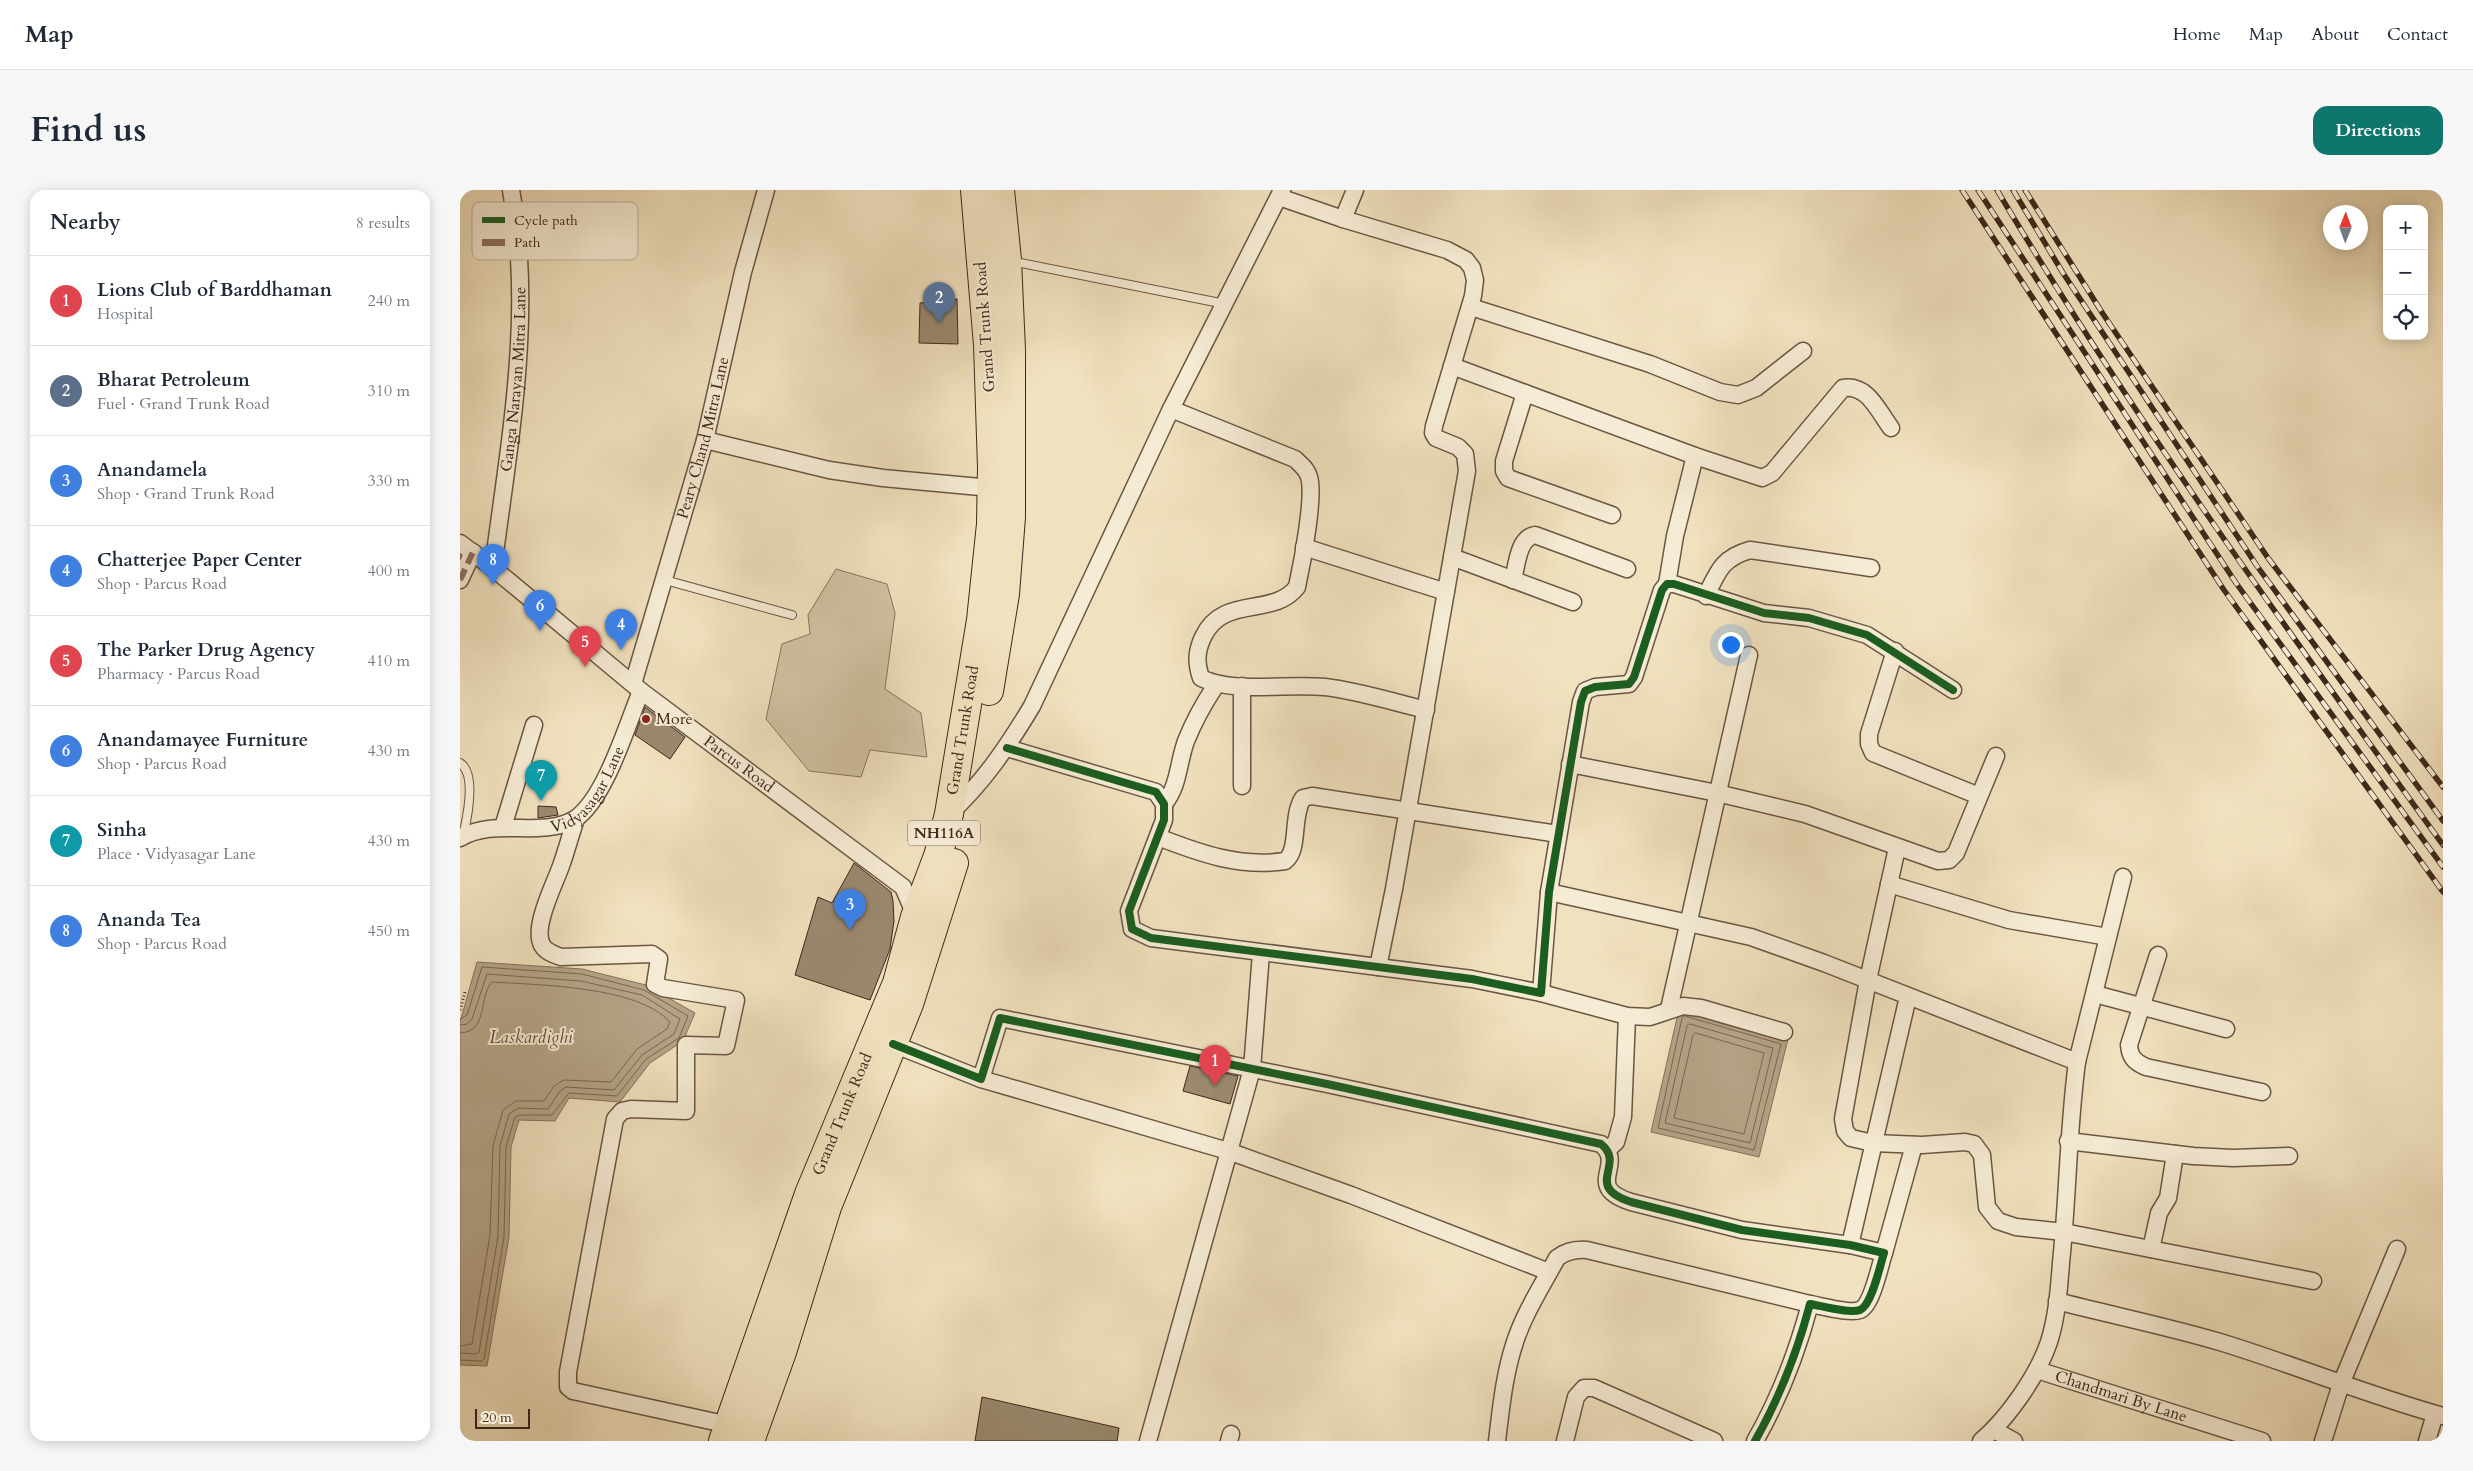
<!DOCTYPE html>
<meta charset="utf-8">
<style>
:root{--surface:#fff;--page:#f6f6f7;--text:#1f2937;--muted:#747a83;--line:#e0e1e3;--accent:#0f766e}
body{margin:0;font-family:Cardo,serif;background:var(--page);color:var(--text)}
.controls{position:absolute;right:15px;top:15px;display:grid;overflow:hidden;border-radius:10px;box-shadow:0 2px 12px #0003}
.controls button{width:45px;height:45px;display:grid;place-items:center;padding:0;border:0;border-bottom:1px solid var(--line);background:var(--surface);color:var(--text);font:25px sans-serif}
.compass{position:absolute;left:1863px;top:15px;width:45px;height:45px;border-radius:50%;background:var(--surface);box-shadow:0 2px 12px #0003;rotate:1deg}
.scale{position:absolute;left:15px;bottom:12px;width:55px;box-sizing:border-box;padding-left:5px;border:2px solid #3d281a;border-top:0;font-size:14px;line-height:18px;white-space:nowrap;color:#3d281a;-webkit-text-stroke:4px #f6ecd5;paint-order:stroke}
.you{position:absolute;left:1270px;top:454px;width:18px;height:18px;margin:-12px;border:4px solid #fff;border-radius:50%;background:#1a73e8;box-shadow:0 0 0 8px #1a73e833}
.badge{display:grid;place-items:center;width:32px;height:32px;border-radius:50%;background:var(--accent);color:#fff;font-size:16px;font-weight:700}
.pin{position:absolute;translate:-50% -41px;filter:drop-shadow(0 1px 2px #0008)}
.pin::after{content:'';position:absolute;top:26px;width:18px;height:15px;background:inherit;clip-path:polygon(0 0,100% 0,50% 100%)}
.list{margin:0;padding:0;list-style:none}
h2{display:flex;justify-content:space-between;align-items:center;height:65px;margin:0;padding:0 20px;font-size:21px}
h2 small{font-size:16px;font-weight:400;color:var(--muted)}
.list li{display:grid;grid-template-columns:32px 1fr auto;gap:15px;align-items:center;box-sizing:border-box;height:90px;padding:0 20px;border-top:1px solid var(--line)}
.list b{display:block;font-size:19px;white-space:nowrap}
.list p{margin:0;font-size:16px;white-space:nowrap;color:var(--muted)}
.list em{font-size:16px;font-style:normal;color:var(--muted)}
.icon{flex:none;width:28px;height:28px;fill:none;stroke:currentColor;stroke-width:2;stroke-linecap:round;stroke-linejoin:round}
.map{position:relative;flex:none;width:1983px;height:1251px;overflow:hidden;border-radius:15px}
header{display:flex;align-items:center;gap:30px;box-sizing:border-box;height:70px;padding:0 25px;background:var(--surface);border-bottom:1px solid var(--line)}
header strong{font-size:24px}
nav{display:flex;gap:28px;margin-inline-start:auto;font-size:18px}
.intro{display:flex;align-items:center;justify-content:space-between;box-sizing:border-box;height:120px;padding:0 30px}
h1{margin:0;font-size:35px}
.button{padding:12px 22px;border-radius:15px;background:var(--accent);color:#fff;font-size:18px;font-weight:700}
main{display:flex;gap:30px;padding:0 30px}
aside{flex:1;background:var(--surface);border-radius:15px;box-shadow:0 2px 12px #0003}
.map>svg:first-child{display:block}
.green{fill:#d2c2a3;stroke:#88755e}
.water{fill:#b4a387;stroke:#84725b}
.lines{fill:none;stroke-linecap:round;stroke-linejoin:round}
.shore{stroke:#786650;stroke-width:1}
.building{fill:#9b8970;stroke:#3d281a}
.lane-casing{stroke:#6a5643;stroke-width:10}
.street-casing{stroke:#6a5643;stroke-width:19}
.highway-casing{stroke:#3d281a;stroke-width:30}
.path{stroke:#3d281a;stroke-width:3;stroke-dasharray:1 2.5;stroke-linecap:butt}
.lane{stroke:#f6ecd5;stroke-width:8}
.street{stroke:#f6ecd5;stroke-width:16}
.highway{stroke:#f1e2bf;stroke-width:28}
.rail-casing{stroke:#3d281a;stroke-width:5.5}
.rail{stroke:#f6ecd5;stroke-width:4;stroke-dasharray:11;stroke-linecap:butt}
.quiet{stroke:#8d6e63;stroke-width:6;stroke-dasharray:12 6;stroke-linecap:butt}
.cycleway-casing{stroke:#f6ecd5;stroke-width:11}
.cycleway{stroke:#1b5e20;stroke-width:8}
.poi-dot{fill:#8f2418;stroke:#f6ecd5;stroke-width:2}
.labels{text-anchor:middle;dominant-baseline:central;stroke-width:4;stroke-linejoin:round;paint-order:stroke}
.shield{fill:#f6ecd5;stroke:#746352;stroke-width:1}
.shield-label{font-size:15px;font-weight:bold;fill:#3d281a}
.street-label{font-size:16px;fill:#3d281a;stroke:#f6ecd5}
.poi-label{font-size:16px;fill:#3d281a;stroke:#f6ecd5;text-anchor:start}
.water-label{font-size:18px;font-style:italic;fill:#614d3b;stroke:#f6ecd5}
.key{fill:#f6ecd5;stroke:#beb19d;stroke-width:1}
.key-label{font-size:14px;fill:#3d281a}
</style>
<header>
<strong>Map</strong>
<nav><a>Home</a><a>Map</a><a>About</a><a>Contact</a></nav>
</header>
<div class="intro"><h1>Find us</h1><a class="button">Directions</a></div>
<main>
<aside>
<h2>Nearby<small>8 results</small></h2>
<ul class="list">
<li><span class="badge" style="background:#e0444e">1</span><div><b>Lions Club of Barddhaman</b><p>Hospital</p></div><em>240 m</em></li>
<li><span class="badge" style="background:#5c6f8a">2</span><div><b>Bharat Petroleum</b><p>Fuel · Grand Trunk Road</p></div><em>310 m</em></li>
<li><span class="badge" style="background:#3f7fe0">3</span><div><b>Anandamela</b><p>Shop · Grand Trunk Road</p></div><em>330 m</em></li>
<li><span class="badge" style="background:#3f7fe0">4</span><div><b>Chatterjee Paper Center</b><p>Shop · Parcus Road</p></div><em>400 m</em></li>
<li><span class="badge" style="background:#e0444e">5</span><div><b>The Parker Drug Agency</b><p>Pharmacy · Parcus Road</p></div><em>410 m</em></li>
<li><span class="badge" style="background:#3f7fe0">6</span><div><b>Anandamayee Furniture</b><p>Shop · Parcus Road</p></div><em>430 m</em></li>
<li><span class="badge" style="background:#0f9aa8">7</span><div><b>Sinha</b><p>Place · Vidyasagar Lane</p></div><em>430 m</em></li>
<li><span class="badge" style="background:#3f7fe0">8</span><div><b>Ananda Tea</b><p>Shop · Parcus Road</p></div><em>450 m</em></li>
</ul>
</aside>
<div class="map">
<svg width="1983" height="1251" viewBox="0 0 1983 1251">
<rect width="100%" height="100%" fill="#f1e2bf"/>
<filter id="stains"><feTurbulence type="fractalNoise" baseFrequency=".004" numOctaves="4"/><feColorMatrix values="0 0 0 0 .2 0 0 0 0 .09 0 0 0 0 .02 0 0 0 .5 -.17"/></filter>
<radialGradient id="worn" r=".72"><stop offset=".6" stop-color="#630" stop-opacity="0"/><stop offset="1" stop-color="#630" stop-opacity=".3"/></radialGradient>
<path class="green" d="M 376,379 L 427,394 L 435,423 L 425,499 L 461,523 L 467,567 L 410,560 L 401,587 L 349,581 L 306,529 L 322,454 L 350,444 L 348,425 Z"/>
<path class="water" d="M 17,772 L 122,779 L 186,795 L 235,823 L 223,851 L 190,873 L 160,912 L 109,908 L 95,931 L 59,930 L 51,957 L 49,1047 L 27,1176 L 0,1175 L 0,832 Z
M 1219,819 L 1328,849 L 1299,967 L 1191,942 Z"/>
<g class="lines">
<path class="shore" d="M 1225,826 L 1321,854 L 1294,960 L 1198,938 L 1222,828 Z
M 0,829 L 7,825 L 22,777 L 122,784 L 184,800 L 228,826 L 219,848 L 186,869 L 157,906 L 109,903 L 92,925 L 60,925 L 55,927 L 46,957 L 44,1047 L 24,1169 L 21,1171 L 0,1170
M 1230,834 L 1313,858 L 1290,953 L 1205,933 L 1227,836 Z
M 0,835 L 7,834 L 12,829 L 27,784 L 121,791 L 182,805 L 220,829 L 214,844 L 182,865 L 154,900 L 106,897 L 100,901 L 88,919 L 58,918 L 49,924 L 40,956 L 38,1046 L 19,1162 L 16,1164 L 0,1163
M 0,843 C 29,842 18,807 32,792 C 79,795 178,796 210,832 L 207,839 L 177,859 L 151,892 L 104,890 L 94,896 L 84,911 L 56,911 L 43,920 L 33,956 L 30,1045 L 12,1154 L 0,1156
M 1236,843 L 1304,863 L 1284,944 L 1214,928 L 1233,845 Z"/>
</g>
<path class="building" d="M 497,109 L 498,154 L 459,153 L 460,113 Z
M 185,517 L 225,547 L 210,569 L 175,545 Z
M 78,616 L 96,617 L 98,625 L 78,628 Z
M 394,673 L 431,702 L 433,711 L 434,731 L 430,759 L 410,810 L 335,785 L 358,707 L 372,713 Z
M 730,876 L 778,886 L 770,914 L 723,901 Z
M 522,1207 L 659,1238 L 657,1251 L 515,1251 Z"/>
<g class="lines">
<defs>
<path id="lane" d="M 551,71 L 765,114
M 205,390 L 332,425
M 0,573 C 17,584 7,629 3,646"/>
<g id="street">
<path d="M 819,7 L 883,29 L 987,60 L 1006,70 L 1012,78 L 1015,90 L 1013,106 L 974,236 L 973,243 L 976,248 L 998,257 L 1005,264 L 1007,281 L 934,699 L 918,777"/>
<path d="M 883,29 L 895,0"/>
<path d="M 1011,117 L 1190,174 L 1260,202 L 1278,205 L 1296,198 L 1343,161"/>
<path d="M 992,176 L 1235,266 L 1302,288 L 1312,283 L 1383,198 C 1408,194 1418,221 1431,238"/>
<path d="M 1065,203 L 1044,271 L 1044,281 L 1048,288 L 1152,325"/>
<path d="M 711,219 L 835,269 C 841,275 847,279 849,287 C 855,306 842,374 837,397 C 813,428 763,404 743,447 C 736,462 736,473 741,488 C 775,504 826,493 865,497 C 899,501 933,512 966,520"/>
<path d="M 245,250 L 369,280 L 423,288 L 531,298"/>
<path id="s1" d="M 0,353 L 33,378 L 181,501 L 443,697 L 456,727"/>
<path d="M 844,357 L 986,402"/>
<path d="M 992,367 L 1113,412"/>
<path id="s2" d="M 33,378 C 49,253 74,125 51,0"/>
<path d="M 0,390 L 13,362"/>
<path d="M 1053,390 C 1057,375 1058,348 1075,345 L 1167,379"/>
<path d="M 1207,394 L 1215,346 L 1235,266"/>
<path d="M 1246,406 C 1258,381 1262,368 1290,360 L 1411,378"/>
<path d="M 1435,461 L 1409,544 L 1409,554 L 1413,563 L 1519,606"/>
<path id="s3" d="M 173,494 L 245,250 L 283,82 L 306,0"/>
<path d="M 782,496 L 782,596"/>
<path d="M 547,558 L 696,602 L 704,614 L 704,630 L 669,721 L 672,739 L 691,748 L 1012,789 L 1081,803 L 1089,702 L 1121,512 L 1125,501 L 1135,497 L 1169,494 L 1174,487 L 1202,400 L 1207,394 L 1214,394 L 1304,423 L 1349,428 L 1407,445 L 1493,500"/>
<path d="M 1110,574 L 1257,603 L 1345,624 L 1478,671 L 1489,670 L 1496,663 L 1536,566"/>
<path d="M 704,614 C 719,596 718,573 726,551 C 734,531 744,513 756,495"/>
<path d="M 489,624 C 523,593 548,556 572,516 L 711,219 L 822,0"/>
<path d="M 116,629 C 111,643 107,659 102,673 C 96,692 72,736 82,755 C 86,762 93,764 101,767 L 192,764 L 199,769 L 195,794 L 203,798 L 276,810 L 266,856 L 226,855 L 226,921 L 171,919 L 162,921 L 155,929 L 108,1182 L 108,1197 L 113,1201 L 269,1235"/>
<path d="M 43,637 L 74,535"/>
<path d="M 698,647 C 739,663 780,678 825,671 C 840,660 831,626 843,608 L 852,606 L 1098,644"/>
<path id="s4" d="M 0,648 C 24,634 52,639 78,638 C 90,638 106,635 115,629 C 145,609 167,535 181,501"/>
<path d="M 1437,658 L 1408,790 L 1383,929 L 1385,941 L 1391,948 L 1413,953 L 1462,955 L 1505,952 L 1514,954 L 1522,965 L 1527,1017 L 1538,1031 L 1556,1037 L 1604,1042 L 1853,1091"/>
<path d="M 1429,694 L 1549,730 L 1648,747"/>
<path d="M 1089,702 L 1291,747 L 1364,773 L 1617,872 L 1663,687"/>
<path d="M 1698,765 L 1669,855 C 1670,868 1675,872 1686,877 L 1802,902"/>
<path d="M 1081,803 L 1167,826 L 1190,827 L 1223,816 L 1241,818 L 1324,842"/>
<path d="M 1635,804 L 1766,839"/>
<path d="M 1209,819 L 1289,465"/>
<path d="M 433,854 L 521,889 L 540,828 L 867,894 L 1141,954 C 1167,975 1122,996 1171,1012 L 1282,1040 L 1390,1055 L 1424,1063 C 1420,1075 1412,1115 1400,1120 C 1390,1124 1362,1116 1350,1114 C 1337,1163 1320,1207 1295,1251"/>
<path d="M 521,889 L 768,961 L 891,1005 L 1089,1082"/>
<path d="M 1608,951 L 1733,966 L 1773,968 L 1829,966"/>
<path d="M 1148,959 L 1156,952 L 1163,927 L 1167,826"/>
<path d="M 1390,1055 L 1448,807"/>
<path d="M 1691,1059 L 1699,1023 L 1708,1008 L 1715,964"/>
<path d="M 1424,1063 L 1454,955"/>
<path d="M 1597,1111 C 1651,1125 1706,1136 1760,1152 C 1835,1175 1907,1205 1983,1226"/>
<path id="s5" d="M 1577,1180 L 1802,1251"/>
<path d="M 1534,1240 L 1554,1251"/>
<path d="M 688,1251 L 792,879 L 801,763"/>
<path d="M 769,1251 L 771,1244"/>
<path d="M 1037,1251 C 1041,1219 1044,1186 1054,1155 C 1063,1125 1082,1096 1097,1068 C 1106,1061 1115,1059 1127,1060 L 1350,1114"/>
<path d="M 1105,1251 L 1116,1207 L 1124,1198 L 1134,1198 L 1254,1251"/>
<path d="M 1521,1251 C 1548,1228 1578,1185 1589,1152 C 1597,1127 1599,1099 1601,1073 C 1608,1006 1608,939 1617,872"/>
<path d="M 1863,1251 L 1881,1194 L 1937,1059"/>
<path d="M 1967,1251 L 1975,1224"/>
</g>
<g id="highway">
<path d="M 529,501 L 545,404 L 551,327 L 551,160 L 547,70 L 540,0"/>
<path id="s6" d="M 263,1251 L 349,1004 L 437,793 L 455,727 L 478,666 L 489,624 L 521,430 L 531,334 L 532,278 L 528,155 L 515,0"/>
<path d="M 290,1251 L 322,1162 L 367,1017 L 449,814 L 494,673"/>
</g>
</defs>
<use href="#lane" class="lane-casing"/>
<use href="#street" class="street-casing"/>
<use href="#highway" class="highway-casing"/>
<path class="path" d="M 0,820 L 5,802"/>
<use href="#lane" class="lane"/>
<use href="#street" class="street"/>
<use href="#highway" class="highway"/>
<defs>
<path id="rail" d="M 1502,0 L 1764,400 L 1983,702
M 1518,0 L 1776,393 L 1983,677
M 1537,0 C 1672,227 1828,441 1983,655
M 1553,0 L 1603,83 L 1797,376 L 1983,631
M 1565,0 L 1643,124 L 1808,368 L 1983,597"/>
</defs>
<use href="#rail" class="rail-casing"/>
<use href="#rail" class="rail"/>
<path class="quiet" d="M 0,390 L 13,362"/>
<defs>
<path id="cycleway" d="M 547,558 L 696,602 L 704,614 L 704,630 L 669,721 L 672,739 L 691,748 L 1012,789 L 1081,803 L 1089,702 L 1121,512 L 1125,501 L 1135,497 L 1169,494 L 1174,487 L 1202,400 L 1207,394 L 1214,394 L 1304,423 L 1349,428 L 1407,445 L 1493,500
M 433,854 L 521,889 L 540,828 L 867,894 L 1141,954 C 1167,975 1122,996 1171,1012 L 1282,1040 L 1390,1055 L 1424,1063 C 1420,1075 1412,1115 1400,1120 C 1390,1124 1362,1116 1350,1114 C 1337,1163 1320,1207 1295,1251"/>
</defs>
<use href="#cycleway" class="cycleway-casing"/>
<use href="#cycleway" class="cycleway"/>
</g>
<circle class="poi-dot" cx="186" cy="529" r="5"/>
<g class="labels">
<rect class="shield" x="448" y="630.5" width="72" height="25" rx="4"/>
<g class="shield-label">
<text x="484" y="643">NH116A</text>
</g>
<g class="street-label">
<text transform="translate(525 137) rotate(-94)">Grand Trunk Road</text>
<text stroke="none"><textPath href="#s2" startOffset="190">Ganga Narayan Mitra Lane</textPath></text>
<text stroke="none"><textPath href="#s3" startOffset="256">Peary Chand Mitra Lane</textPath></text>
<text stroke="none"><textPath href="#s6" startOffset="752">Grand Trunk Road</textPath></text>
<text stroke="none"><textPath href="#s1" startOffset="356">Parcus Road</textPath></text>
<text stroke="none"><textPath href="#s4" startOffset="148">Vidyasagar Lane</textPath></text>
<text stroke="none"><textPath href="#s6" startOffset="348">Grand Trunk Road</textPath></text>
<text stroke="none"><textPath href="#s5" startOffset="88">Chandmari By Lane</textPath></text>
</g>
<g class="poi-label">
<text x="196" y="529">More</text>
</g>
<g class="water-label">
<text x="71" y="847">Laskardighi</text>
</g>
</g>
<rect x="12" y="12" width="166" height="58" rx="8" class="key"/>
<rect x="22" y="27" width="23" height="6" fill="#1b5e20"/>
<rect x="22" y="49" width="23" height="7" fill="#8d6e63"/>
<g class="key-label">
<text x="54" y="35">Cycle path</text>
<text x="54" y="57">Path</text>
</g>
<rect width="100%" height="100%" filter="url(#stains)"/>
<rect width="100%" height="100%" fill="url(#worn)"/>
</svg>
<div class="controls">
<button>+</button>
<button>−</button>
<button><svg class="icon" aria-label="locate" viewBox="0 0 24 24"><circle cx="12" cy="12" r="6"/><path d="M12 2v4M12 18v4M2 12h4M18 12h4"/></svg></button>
</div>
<svg class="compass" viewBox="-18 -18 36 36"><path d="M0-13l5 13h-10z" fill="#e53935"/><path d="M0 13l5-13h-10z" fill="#747a83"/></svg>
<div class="scale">20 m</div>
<div class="you"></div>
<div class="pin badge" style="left:755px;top:896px;background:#e0444e">1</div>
<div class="pin badge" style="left:479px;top:133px;background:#5c6f8a">2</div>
<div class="pin badge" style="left:390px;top:740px;background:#3f7fe0">3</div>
<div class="pin badge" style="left:161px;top:460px;background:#3f7fe0">4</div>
<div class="pin badge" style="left:125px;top:477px;background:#e0444e">5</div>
<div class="pin badge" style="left:80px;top:441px;background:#3f7fe0">6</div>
<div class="pin badge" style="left:81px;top:611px;background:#0f9aa8">7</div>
<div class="pin badge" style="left:33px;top:395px;background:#3f7fe0">8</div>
</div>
</main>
